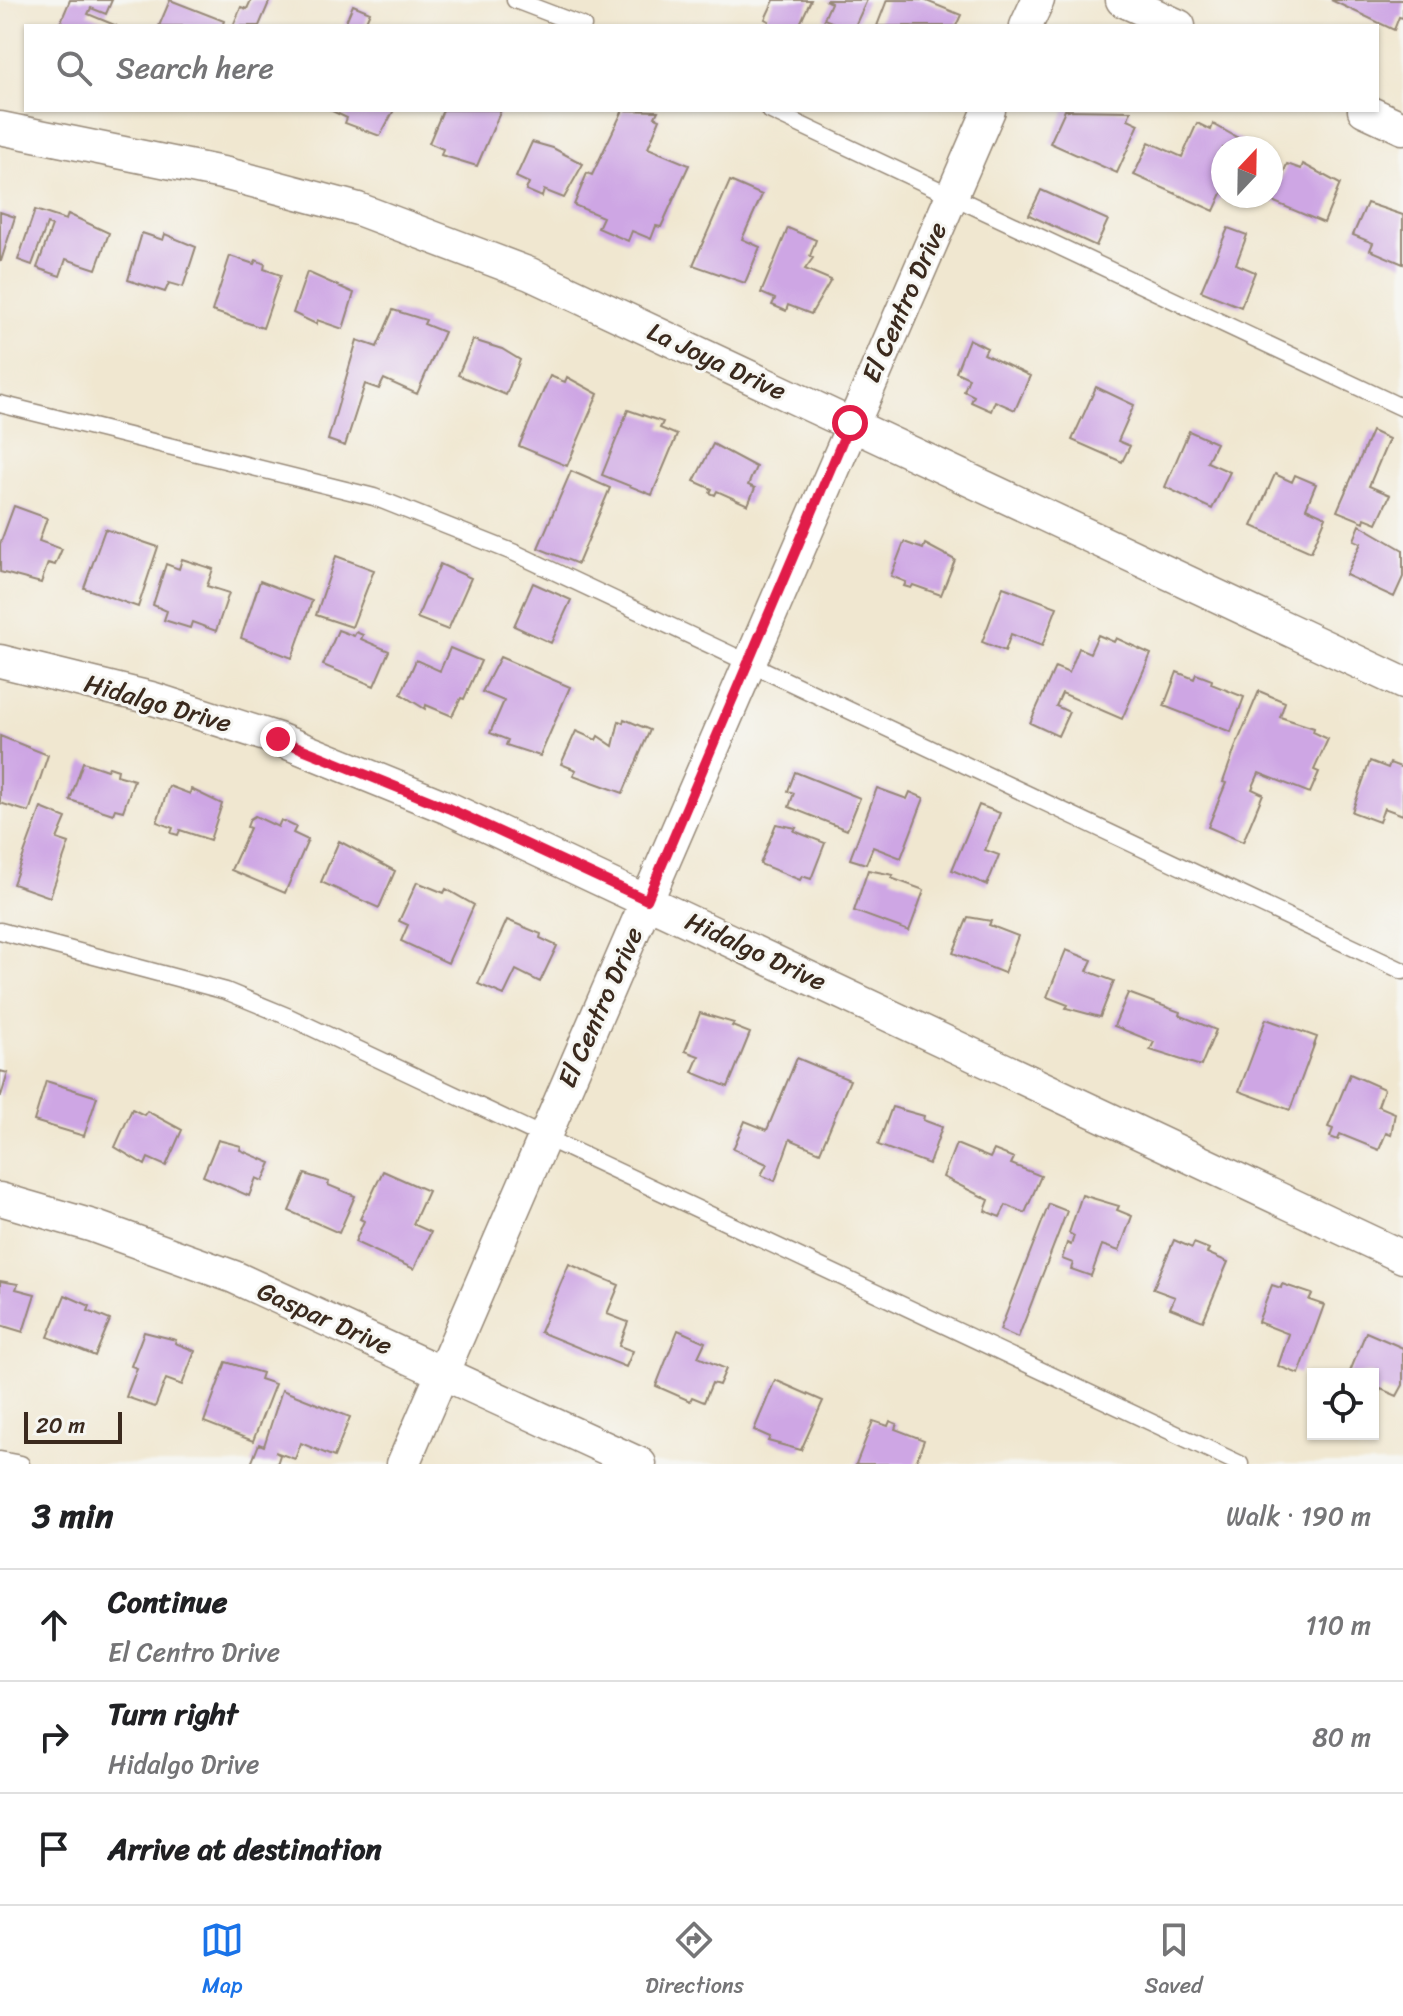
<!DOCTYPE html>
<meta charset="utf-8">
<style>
:root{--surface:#fff;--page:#f2f2f2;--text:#202124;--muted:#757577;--line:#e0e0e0;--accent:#1a73e8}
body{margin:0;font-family:Sriracha,sans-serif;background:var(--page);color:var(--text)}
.controls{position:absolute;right:24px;bottom:24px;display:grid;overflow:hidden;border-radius:0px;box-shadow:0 2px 6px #0004}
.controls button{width:72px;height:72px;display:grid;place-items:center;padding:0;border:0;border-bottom:2px solid var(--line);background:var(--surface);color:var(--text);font:40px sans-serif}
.compass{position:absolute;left:1211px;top:136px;width:72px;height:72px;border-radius:50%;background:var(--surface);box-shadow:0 2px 6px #0004;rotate:22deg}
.scale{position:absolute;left:24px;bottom:20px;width:98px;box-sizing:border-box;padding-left:8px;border:4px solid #3b2a1e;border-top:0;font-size:22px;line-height:28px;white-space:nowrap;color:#3b2a1e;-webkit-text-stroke:6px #f6f6f2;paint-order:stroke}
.stop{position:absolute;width:24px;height:24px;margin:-18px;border:6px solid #e11d48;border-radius:50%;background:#fff}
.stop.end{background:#e11d48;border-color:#fff;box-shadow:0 2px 8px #0008}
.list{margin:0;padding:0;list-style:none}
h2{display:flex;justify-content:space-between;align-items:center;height:104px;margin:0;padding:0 32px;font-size:34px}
h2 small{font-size:26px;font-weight:400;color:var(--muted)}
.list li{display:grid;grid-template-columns:52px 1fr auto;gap:24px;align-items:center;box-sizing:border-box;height:112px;padding:0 32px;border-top:2px solid var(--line)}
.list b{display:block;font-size:30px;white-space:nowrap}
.list p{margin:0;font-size:26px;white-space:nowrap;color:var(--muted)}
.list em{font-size:26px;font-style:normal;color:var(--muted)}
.icon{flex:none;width:44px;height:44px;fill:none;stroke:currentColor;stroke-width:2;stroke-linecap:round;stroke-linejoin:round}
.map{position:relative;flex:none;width:1403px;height:1464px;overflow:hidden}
.search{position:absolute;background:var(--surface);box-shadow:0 2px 6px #0004;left:24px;right:24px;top:24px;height:88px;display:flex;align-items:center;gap:20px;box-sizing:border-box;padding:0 28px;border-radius:0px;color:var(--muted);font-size:30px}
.sheet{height:440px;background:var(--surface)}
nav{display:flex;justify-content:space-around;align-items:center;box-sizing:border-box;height:112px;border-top:2px solid var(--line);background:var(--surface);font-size:22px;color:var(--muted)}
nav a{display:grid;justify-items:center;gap:4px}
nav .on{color:var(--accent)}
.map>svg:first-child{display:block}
.building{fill:#cea6e4}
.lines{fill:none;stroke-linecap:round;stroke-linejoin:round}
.service-casing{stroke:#968877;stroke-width:19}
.minor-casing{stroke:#968877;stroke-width:35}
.service{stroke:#fff;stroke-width:16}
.minor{stroke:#fff;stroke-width:32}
.route{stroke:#e11d48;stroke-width:10}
.labels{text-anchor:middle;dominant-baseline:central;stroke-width:6;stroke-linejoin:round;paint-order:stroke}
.street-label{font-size:26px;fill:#3b2a1e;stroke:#f6f6f2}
</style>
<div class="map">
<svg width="1403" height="1464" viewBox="0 0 1403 1464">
<rect width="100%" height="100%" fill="#f6f6f2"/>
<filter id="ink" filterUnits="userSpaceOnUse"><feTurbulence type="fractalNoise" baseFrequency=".0125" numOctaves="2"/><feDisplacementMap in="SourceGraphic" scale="16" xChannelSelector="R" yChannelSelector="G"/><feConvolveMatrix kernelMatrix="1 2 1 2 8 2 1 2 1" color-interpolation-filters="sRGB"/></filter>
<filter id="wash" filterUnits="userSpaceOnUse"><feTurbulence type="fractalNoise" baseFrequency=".006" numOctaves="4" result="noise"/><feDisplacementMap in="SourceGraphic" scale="32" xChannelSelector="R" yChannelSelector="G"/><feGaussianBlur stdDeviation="1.8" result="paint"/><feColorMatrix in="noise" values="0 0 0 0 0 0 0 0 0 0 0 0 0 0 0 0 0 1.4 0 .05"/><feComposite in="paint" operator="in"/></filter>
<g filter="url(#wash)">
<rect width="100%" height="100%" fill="#f0e7d0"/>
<g id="blocks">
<path class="building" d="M 70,0 L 112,0 L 106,14 L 91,8 L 88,14 L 117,26 L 59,26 Z
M 170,0 L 224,21 L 222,26 L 159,26 Z
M 251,0 L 270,0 L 259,26 L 233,26 L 241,7 L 247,9 Z
M 774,0 L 811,0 L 799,26 L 767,26 L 769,21 L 765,19 Z
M 825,0 L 867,0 L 855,26 L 841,26 L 824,19 L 831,3 Z
M 887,0 L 924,0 L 961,15 L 956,26 L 877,26 Z
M 1331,0 L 1403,0 L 1403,18 L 1399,17 L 1394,30 Z
M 353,5 L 370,12 L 364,26 L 344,26 Z
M 330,110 L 394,110 L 380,136 L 345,123 L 347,118 Z
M 443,110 L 501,110 L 477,166 L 441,155 L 443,149 L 429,143 Z
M 623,110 L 658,111 L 655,117 L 660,119 L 648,148 L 689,165 L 661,227 L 656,226 L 651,239 L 632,231 L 628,241 L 598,228 L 603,217 L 574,205 L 587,173 L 592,175 Z
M 1065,110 L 1131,111 L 1128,119 L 1139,124 L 1117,173 L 1050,143 Z
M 1197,123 L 1211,130 L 1213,124 L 1245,142 L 1242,148 L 1223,148 L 1223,191 L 1214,211 L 1134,175 L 1149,142 L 1182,157 Z
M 532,142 L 553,148 L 583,164 L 564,198 L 544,190 L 542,197 L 526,190 L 529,183 L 516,177 Z
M 1287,164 L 1301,169 L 1303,164 L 1340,184 L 1324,223 L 1272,201 Z
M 730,181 L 762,195 L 742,239 L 760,247 L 745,283 L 693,265 Z
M 1041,190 L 1108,220 L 1096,246 L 1029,215 Z
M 1367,203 L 1403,215 L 1403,264 L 1370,250 L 1373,243 L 1353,235 Z
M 35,210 L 66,220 L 68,214 L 109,233 L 96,269 L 66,259 L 60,276 L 37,268 L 52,226 L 47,224 L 32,265 L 18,260 Z
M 0,212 L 15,217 L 1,261 L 0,261 Z
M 788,228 L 816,240 L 810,256 L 813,258 L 805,269 L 831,280 L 811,314 L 788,305 L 786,311 L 772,305 L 775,299 L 761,293 Z
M 1228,228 L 1247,235 L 1236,264 L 1255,272 L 1241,307 L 1201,291 Z
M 142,233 L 163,240 L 165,234 L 196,247 L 183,287 L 169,283 L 165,292 L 128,280 Z
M 230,256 L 254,264 L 256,260 L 265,264 L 264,269 L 281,275 L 263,328 L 212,311 Z
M 307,272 L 354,293 L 343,329 L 317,320 L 316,324 L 293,313 Z
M 393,310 L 426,320 L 424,324 L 444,332 L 417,394 L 384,379 L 379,389 L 365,384 L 345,446 L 328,440 L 357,340 L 377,347 Z
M 969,339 L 987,348 L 984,354 L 1030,376 L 1015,410 L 995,401 L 991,411 L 971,402 L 974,396 L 964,391 L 969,378 L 956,372 Z
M 473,340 L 502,349 L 520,360 L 506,395 L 458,375 Z
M 550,376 L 565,382 L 567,377 L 598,394 L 567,466 L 519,446 Z
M 1096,387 L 1134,405 L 1118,441 L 1130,446 L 1122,462 L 1072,440 Z
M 628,410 L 663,422 L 660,428 L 677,435 L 652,495 L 602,475 Z
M 1189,431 L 1216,443 L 1207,462 L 1230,472 L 1212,509 L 1165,487 Z
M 1372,431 L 1389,439 L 1369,486 L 1390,495 L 1377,523 L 1365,518 L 1364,522 L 1337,511 Z
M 713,444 L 756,467 L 748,485 L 755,488 L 748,505 L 717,491 L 715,495 L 710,493 L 712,489 L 694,481 Z
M 571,471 L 610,488 L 578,564 L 538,548 Z
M 1275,474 L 1292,482 L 1295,475 L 1316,484 L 1306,508 L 1326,517 L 1311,552 L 1252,526 Z
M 14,506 L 47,518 L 39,541 L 62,549 L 55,565 L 48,563 L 41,583 L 0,572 L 0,544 Z
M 1360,525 L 1403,550 L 1403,577 L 1394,597 L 1346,575 L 1361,543 L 1354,540 Z
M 105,529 L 158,547 L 138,607 L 84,588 Z
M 904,542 L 923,549 L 925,544 L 955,560 L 941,595 L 913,585 L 911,588 L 904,586 L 906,582 L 891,576 Z
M 336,556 L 374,570 L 352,627 L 316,615 Z
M 182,559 L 213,569 L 207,586 L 229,593 L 216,631 L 192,622 L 190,628 L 164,620 L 167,611 L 153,605 L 166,564 L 179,569 Z
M 440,564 L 471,578 L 448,630 L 417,618 Z
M 260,581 L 312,601 L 292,658 L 241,638 Z
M 533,583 L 571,600 L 551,643 L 514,626 Z
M 1003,587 L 1057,607 L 1042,646 L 1011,634 L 1005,651 L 982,642 Z
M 338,630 L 354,636 L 356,632 L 363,635 L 361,639 L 389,651 L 374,686 L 323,665 Z
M 1098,635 L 1114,642 L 1116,638 L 1151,654 L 1122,719 L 1062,693 L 1056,706 L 1069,712 L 1058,736 L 1030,723 L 1055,667 L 1069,673 L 1079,648 L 1090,653 Z
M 450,648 L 481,661 L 464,699 L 461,698 L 452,716 L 426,705 L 425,709 L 401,694 L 416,660 L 440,671 Z
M 500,657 L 570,687 L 540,756 L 506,745 L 508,740 L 490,733 L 504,701 L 482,692 Z
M 1177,672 L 1194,679 L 1196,674 L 1212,680 L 1211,684 L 1244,697 L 1231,732 L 1164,706 Z
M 1259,691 L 1285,702 L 1280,717 L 1314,728 L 1313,732 L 1328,739 L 1314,770 L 1319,772 L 1310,793 L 1259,773 L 1252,789 L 1263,794 L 1243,842 L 1208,827 L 1226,783 L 1223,782 L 1235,748 Z
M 624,719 L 650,730 L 623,793 L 573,775 L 576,770 L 561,764 L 576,731 L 596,740 L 598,736 L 613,746 L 619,721 L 623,723 Z
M 0,736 L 48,755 L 29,812 L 0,803 Z
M 1370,761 L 1388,768 L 1390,763 L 1403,768 L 1403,815 L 1384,808 L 1379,822 L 1352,812 Z
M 83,762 L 107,770 L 109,767 L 118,770 L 117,775 L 134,780 L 123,811 L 115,809 L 113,814 L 70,800 Z
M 795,772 L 860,798 L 847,830 L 789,807 L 794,793 L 788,791 Z
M 169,786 L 190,794 L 191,789 L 222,804 L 210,840 L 180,830 L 178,835 L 171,833 L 173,828 L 157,822 Z
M 877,788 L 907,799 L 910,792 L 924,798 L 901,858 L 873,847 L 866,864 L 850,859 Z
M 979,805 L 1000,813 L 985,850 L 999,855 L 987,885 L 952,870 Z
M 41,808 L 66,818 L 57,839 L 69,843 L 50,897 L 13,884 Z
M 255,816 L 278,827 L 281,820 L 296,827 L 293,833 L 308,840 L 285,893 L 231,870 L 250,828 L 247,827 L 250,819 Z
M 776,824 L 796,828 L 794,831 L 825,843 L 811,879 L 802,876 L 800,880 L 760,864 Z
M 339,841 L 395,871 L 379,908 L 321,882 Z
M 868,870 L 893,875 L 891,878 L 924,890 L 909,931 L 854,911 Z
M 417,882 L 444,893 L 446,889 L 474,905 L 448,963 L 401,941 L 408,925 L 399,921 Z
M 968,917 L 991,921 L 989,925 L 1018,936 L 1004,973 L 953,953 Z
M 507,920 L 541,934 L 540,938 L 557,946 L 540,982 L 516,970 L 504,995 L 478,984 Z
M 1066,950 L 1092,960 L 1087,971 L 1114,981 L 1100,1017 L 1066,1008 L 1068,1005 L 1047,997 Z
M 1128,993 L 1180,1012 L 1179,1015 L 1216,1030 L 1201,1066 L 1150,1050 L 1154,1042 L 1114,1026 Z
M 700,1013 L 734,1023 L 732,1026 L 750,1033 L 728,1087 L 692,1072 L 699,1056 L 685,1051 Z
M 1266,1019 L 1317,1037 L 1290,1110 L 1239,1091 Z
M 797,1058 L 850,1080 L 820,1152 L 790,1139 L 775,1181 L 761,1175 L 767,1164 L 733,1149 L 745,1121 L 767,1130 Z
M 0,1071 L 8,1073 L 1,1096 L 0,1096 Z
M 1350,1074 L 1384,1089 L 1378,1106 L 1395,1113 L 1391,1135 L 1386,1133 L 1379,1150 L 1340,1134 L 1338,1140 L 1330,1137 L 1333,1129 L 1328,1127 Z
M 46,1081 L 97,1097 L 84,1136 L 34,1121 Z
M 892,1107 L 924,1116 L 923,1120 L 942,1127 L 929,1164 L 878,1145 Z
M 132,1109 L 144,1115 L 147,1111 L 182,1130 L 166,1166 L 148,1158 L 145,1165 L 115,1147 Z
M 218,1140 L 241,1146 L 240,1150 L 271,1163 L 263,1181 L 256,1178 L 249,1196 L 203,1176 Z
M 956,1144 L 990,1158 L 994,1150 L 1014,1158 L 1011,1164 L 1041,1176 L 1025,1213 L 1006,1205 L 1000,1217 L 985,1211 L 989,1200 L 943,1177 Z
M 383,1171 L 428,1191 L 413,1224 L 431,1232 L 414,1269 L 355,1242 L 364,1221 L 360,1219 Z
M 305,1174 L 329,1182 L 328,1185 L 355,1196 L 339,1233 L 289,1211 Z
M 1082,1195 L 1119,1206 L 1117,1210 L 1132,1216 L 1119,1251 L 1102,1245 L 1091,1276 L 1071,1269 L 1073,1263 L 1062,1259 L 1067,1243 L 1071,1245 L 1074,1236 L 1069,1233 Z
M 1049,1204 L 1067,1211 L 1018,1338 L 1000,1330 Z
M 1174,1240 L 1192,1248 L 1194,1243 L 1209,1249 L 1207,1253 L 1228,1262 L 1203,1321 L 1170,1308 L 1175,1297 L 1153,1289 Z
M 569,1264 L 619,1285 L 607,1314 L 628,1322 L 619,1346 L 633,1351 L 626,1367 L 540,1332 Z
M 0,1281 L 18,1284 L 16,1289 L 35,1294 L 23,1332 L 0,1325 Z
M 1282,1284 L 1312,1294 L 1309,1300 L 1324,1305 L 1299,1374 L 1278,1366 L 1289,1334 L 1258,1322 L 1272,1285 L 1281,1288 Z
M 65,1295 L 90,1306 L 88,1311 L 110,1320 L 95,1356 L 48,1337 Z
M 678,1330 L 705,1342 L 698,1357 L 726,1369 L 719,1385 L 712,1383 L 704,1402 L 692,1397 L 690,1401 L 656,1386 Z
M 144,1332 L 176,1340 L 175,1343 L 195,1351 L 182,1385 L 166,1379 L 155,1407 L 126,1397 L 137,1368 L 131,1366 Z
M 1366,1332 L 1403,1348 L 1403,1385 L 1397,1396 L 1381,1389 L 1377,1397 L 1373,1395 L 1373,1374 L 1349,1374 Z
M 226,1362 L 262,1373 L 260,1379 L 275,1384 L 253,1441 L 204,1422 Z
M 775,1380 L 823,1401 L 801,1450 L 768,1441 L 770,1437 L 754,1430 Z
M 282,1390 L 350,1417 L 334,1457 L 301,1443 L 295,1459 L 275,1452 L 280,1455 L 277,1464 L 251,1464 L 259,1444 L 264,1446 Z
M 873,1421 L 888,1426 L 890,1421 L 897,1424 L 895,1429 L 924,1440 L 915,1464 L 856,1464 Z"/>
</g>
</g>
<g filter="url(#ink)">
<use href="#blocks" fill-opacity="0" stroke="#968877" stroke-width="2"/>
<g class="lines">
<defs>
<path id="service" d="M 515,0 L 583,26
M 769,110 L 1403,408
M 0,404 L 374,497 L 515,553 L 1403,971
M 0,931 L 226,991 L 289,1017 L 1240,1464
M 0,1460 L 21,1464"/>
<path id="minor" d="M 1122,0 L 1179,26
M 1026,26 L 1038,0
M 1364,110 L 1403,128
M 0,128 L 227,174 L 358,209 L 530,274 L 1403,683
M 0,661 L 151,698 L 278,739 L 448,808 L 1403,1257
M 0,1199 L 93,1226 L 234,1277 L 640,1464
M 403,1464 L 989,110"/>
</defs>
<use href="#service" class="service-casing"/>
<use href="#minor" class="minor-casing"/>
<use href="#service" class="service"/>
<use href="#minor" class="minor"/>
</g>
</g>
<g class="lines" filter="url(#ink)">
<path class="route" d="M 278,739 L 448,808 L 647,900 L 850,423"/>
</g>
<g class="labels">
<g class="street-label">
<text transform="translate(904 302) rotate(-66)">El Centro Drive</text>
<text transform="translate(717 361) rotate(25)">La Joya Drive</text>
<text transform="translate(158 703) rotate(16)">Hidalgo Drive</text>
<text transform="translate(756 951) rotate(25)">Hidalgo Drive</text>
<text transform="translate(600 1007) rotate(-66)">El Centro Drive</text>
<text transform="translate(325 1318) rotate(24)">Gaspar Drive</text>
</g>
</g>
</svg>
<div class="controls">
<button><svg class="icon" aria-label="locate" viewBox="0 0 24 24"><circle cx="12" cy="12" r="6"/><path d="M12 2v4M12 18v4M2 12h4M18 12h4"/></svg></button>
</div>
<svg class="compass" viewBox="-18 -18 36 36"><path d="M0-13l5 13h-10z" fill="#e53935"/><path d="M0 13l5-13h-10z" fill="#757577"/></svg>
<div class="scale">20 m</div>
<div class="stop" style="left:850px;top:423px"></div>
<div class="stop end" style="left:278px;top:739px"></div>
<div class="search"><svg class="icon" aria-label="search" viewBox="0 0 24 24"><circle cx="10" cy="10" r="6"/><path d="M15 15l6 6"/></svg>Search here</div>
</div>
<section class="sheet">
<h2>3 min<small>Walk · 190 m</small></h2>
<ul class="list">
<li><svg class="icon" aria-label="ahead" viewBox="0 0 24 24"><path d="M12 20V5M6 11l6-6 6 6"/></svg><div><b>Continue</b><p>El Centro Drive</p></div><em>110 m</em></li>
<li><svg class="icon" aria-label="right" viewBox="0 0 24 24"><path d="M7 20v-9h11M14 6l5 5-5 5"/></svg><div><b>Turn right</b><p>Hidalgo Drive</p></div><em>80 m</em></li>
<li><svg class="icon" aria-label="arrive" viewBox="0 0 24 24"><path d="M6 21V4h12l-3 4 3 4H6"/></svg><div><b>Arrive at destination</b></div></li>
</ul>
</section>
<nav>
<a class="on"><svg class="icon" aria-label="map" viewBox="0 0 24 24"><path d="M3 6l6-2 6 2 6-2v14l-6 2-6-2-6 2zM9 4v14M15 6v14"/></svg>Map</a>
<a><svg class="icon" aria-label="directions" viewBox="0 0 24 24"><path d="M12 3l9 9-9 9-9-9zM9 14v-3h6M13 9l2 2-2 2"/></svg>Directions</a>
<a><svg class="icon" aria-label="saved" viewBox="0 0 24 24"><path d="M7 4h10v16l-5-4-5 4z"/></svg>Saved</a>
</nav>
